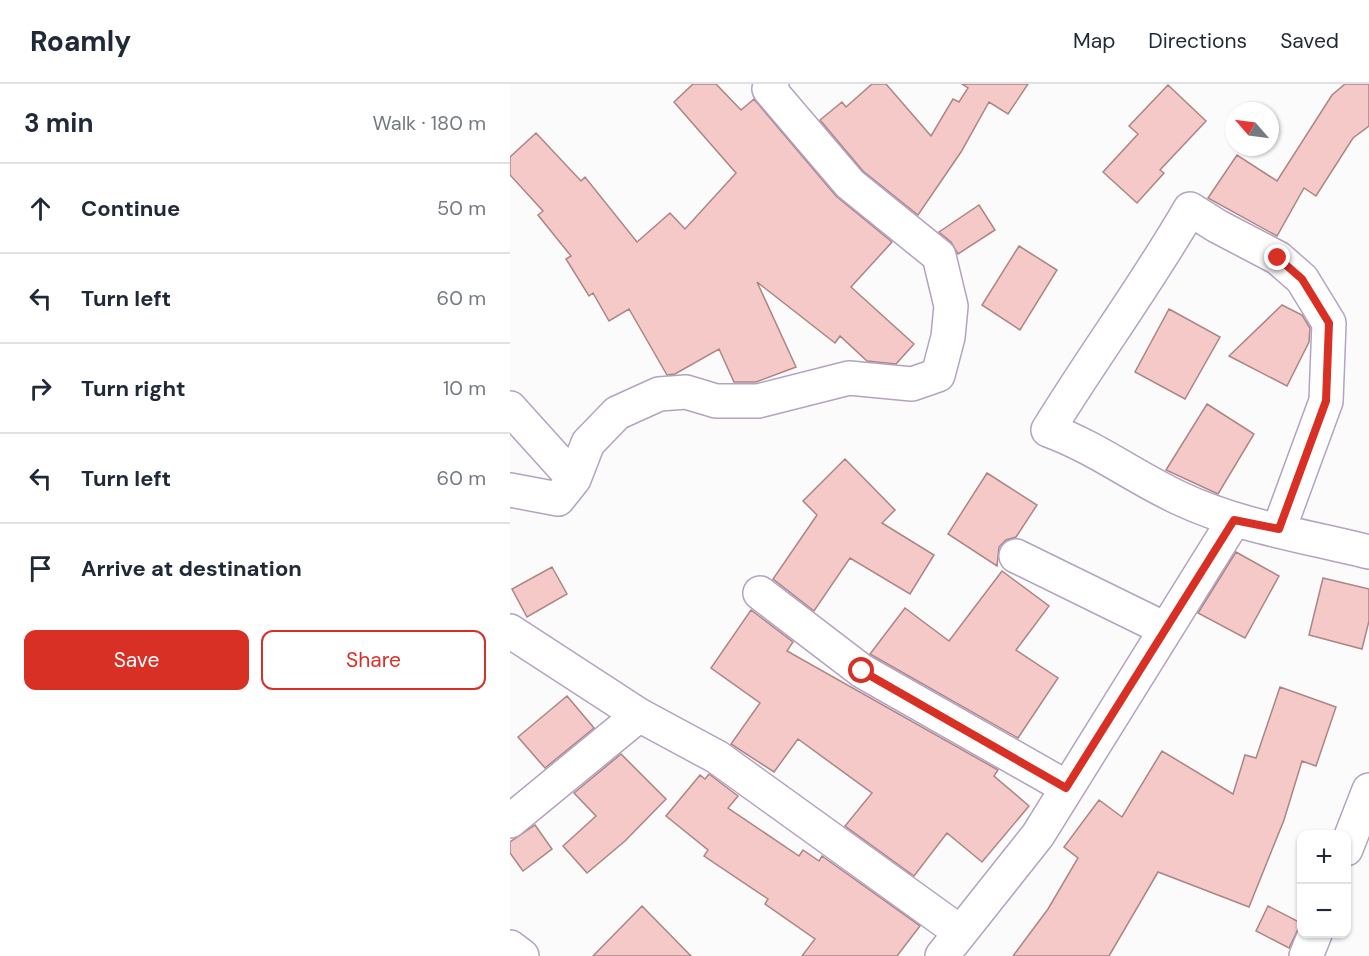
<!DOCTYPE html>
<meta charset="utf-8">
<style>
:root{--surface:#fff;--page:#f6f6f7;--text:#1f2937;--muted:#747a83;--line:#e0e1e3;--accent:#d93025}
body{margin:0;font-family:"DM Sans",sans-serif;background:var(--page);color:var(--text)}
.controls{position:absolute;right:18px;bottom:18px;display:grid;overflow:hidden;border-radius:12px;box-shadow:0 2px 4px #0004}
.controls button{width:54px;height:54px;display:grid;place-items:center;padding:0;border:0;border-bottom:2px solid var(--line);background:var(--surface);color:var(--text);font:30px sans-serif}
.compass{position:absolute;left:715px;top:18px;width:54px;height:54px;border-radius:50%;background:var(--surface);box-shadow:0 2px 4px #0004;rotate:298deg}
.stop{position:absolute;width:18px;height:18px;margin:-14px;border:4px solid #d93025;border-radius:50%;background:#fff}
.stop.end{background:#d93025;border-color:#fff;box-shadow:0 2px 6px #0008}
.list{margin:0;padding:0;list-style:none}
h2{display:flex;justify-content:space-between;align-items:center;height:78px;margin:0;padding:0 24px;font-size:26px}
h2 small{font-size:20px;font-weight:400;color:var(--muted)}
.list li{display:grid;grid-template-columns:39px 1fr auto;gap:18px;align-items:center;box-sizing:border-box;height:90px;padding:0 24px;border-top:2px solid var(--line)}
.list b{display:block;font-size:22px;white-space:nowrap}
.list em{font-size:20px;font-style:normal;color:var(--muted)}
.actions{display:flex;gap:12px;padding:18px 24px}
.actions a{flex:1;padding:14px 0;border:2px solid var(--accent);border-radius:12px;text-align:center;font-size:21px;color:var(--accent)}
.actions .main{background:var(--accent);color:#fff}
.icon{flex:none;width:33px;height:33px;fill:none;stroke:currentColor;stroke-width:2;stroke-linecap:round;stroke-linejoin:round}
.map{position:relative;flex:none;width:859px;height:872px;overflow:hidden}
header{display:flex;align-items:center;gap:36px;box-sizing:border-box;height:84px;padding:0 30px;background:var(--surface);border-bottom:2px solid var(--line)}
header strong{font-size:28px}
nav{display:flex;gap:33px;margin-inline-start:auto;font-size:21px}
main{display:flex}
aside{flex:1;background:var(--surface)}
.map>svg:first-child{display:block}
.building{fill:#f4c9c8;stroke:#ac8584;stroke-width:1.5}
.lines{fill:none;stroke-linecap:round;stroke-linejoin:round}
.minor-casing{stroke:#b4a2c2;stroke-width:36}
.minor{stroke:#fff;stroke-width:33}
.route{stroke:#d93025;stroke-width:8}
</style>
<header>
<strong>Roamly</strong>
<nav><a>Map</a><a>Directions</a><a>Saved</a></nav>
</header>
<main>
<aside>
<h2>3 min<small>Walk · 180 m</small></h2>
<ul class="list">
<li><svg class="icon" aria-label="ahead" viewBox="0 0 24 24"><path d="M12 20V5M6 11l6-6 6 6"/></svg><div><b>Continue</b></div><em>50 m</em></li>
<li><svg class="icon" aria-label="left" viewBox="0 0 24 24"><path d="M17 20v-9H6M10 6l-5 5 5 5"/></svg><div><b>Turn left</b></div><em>60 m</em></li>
<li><svg class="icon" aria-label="right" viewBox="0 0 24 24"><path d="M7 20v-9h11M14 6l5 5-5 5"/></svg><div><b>Turn right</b></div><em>10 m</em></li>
<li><svg class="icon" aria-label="left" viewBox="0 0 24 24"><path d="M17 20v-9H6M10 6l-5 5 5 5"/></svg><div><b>Turn left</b></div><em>60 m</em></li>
<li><svg class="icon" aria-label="arrive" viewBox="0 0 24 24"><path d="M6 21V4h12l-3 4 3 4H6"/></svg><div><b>Arrive at destination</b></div></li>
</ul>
<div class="actions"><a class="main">Save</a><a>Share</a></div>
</aside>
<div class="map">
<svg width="859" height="872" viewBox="0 0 859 872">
<rect width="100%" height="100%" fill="#fbfbfb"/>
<path class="building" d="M 183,0 L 206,0 L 231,26 L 244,15 L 326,112 L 382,158 L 341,203 L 404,260 L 386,280 L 357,277 L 330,252 L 325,259 L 247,198 L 286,283 L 246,298 L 224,298 L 209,265 L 165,290 L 157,291 L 119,225 L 99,237 L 83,209 L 79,212 L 56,175 L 61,172 L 28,131 L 33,127 L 0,91 L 0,73 L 26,49 L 71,97 L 75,93 L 127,158 L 160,129 L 175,145 L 226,89 L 164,18 Z
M 362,0 L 376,0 L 421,52 L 443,15 L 449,18 L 458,4 L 452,0 L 518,0 L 498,30 L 479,18 L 451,68 L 408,131 L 353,87 L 310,36 L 332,18 L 336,23 Z
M 835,0 L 859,0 L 859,42 L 843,54 L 806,112 L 794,104 L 767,152 L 698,114 L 727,71 L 767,97 L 822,11 Z
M 658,1 L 696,37 L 650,86 L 654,89 L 627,119 L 593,88 L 628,50 L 619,42 Z
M 469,121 L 485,146 L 448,170 L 441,158 L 429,148 Z
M 509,162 L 547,186 L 510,246 L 472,221 Z
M 772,221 L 792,231 L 800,244 L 799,258 L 777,302 L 719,272 Z
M 659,225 L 710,253 L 675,315 L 625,288 Z
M 697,320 L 744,350 L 708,410 L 656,386 Z
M 335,375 L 385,426 L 372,439 L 424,471 L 400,510 L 340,474 L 304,527 L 263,495 L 307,431 L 293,417 Z
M 477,389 L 527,421 L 506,453 L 496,456 L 489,463 L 487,482 L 438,450 Z
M 726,468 L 769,492 L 735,554 L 688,529 Z
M 42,483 L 57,510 L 17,533 L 2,505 Z
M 492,487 L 539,522 L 506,566 L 548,594 L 508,654 L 360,570 L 395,524 L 439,557 Z
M 813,494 L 859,505 L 859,537 L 852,565 L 799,551 Z
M 241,526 L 283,558 L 277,567 L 488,686 L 484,692 L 519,722 L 472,778 L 437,749 L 404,792 L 335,742 L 362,709 L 288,655 L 264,688 L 221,660 L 250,619 L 201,584 Z
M 770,603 L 826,623 L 806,682 L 792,677 L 774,736 L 739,823 L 648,788 L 599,872 L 503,872 L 538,825 L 568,774 L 554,763 L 589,716 L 612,733 L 652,667 L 723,710 L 735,671 L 746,674 Z
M 57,612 L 84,644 L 35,684 L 8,653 Z
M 111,670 L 156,715 L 115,757 L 77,789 L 53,762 L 86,732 L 64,709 Z
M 199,690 L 228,712 L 218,724 L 289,772 L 293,766 L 309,777 L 312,772 L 410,842 L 387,872 L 292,872 L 305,855 L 255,820 L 258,815 L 194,772 L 198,766 L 156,732 L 190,691 L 195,695 Z
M 25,741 L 42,765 L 13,787 L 0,769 L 0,758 Z
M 132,822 L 181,872 L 83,872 Z
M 758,822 L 791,839 L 779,864 L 746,847 Z"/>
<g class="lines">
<defs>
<path id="minor" d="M 0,324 L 64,395
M 0,406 L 48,415 L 64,395 L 78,359 L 107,329 L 149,310 L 176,308 L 206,317 L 248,317 L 339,294 L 402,300 L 428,291 L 438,253 L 441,222 L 429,172 L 340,100 L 259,5 L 262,0
M 769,445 L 816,317 L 819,239 L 792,195 L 768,174 L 707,142 L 680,125 C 636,201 584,271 538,346 C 585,363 624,393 669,414 C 728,442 795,452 859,468
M 506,472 L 655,545
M 250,509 L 352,587 L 556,703
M 0,547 L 129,631 L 207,673 L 450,848
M 0,737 L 129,631
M 836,765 L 859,706
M 0,863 L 12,872
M 432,872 L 528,751 L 724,436
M 796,872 L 805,850"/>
</defs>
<use href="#minor" class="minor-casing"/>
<use href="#minor" class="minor"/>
</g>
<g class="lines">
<path class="route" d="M 352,587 L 556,704 L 724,436 L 769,445 L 816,317 L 819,239 L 792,195 L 768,174"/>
</g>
</svg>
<div class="controls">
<button>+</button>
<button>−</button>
</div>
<svg class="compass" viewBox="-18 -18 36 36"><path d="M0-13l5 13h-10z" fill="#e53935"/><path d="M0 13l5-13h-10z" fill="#747a83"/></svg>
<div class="stop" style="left:352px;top:587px"></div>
<div class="stop end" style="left:768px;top:174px"></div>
</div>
</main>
